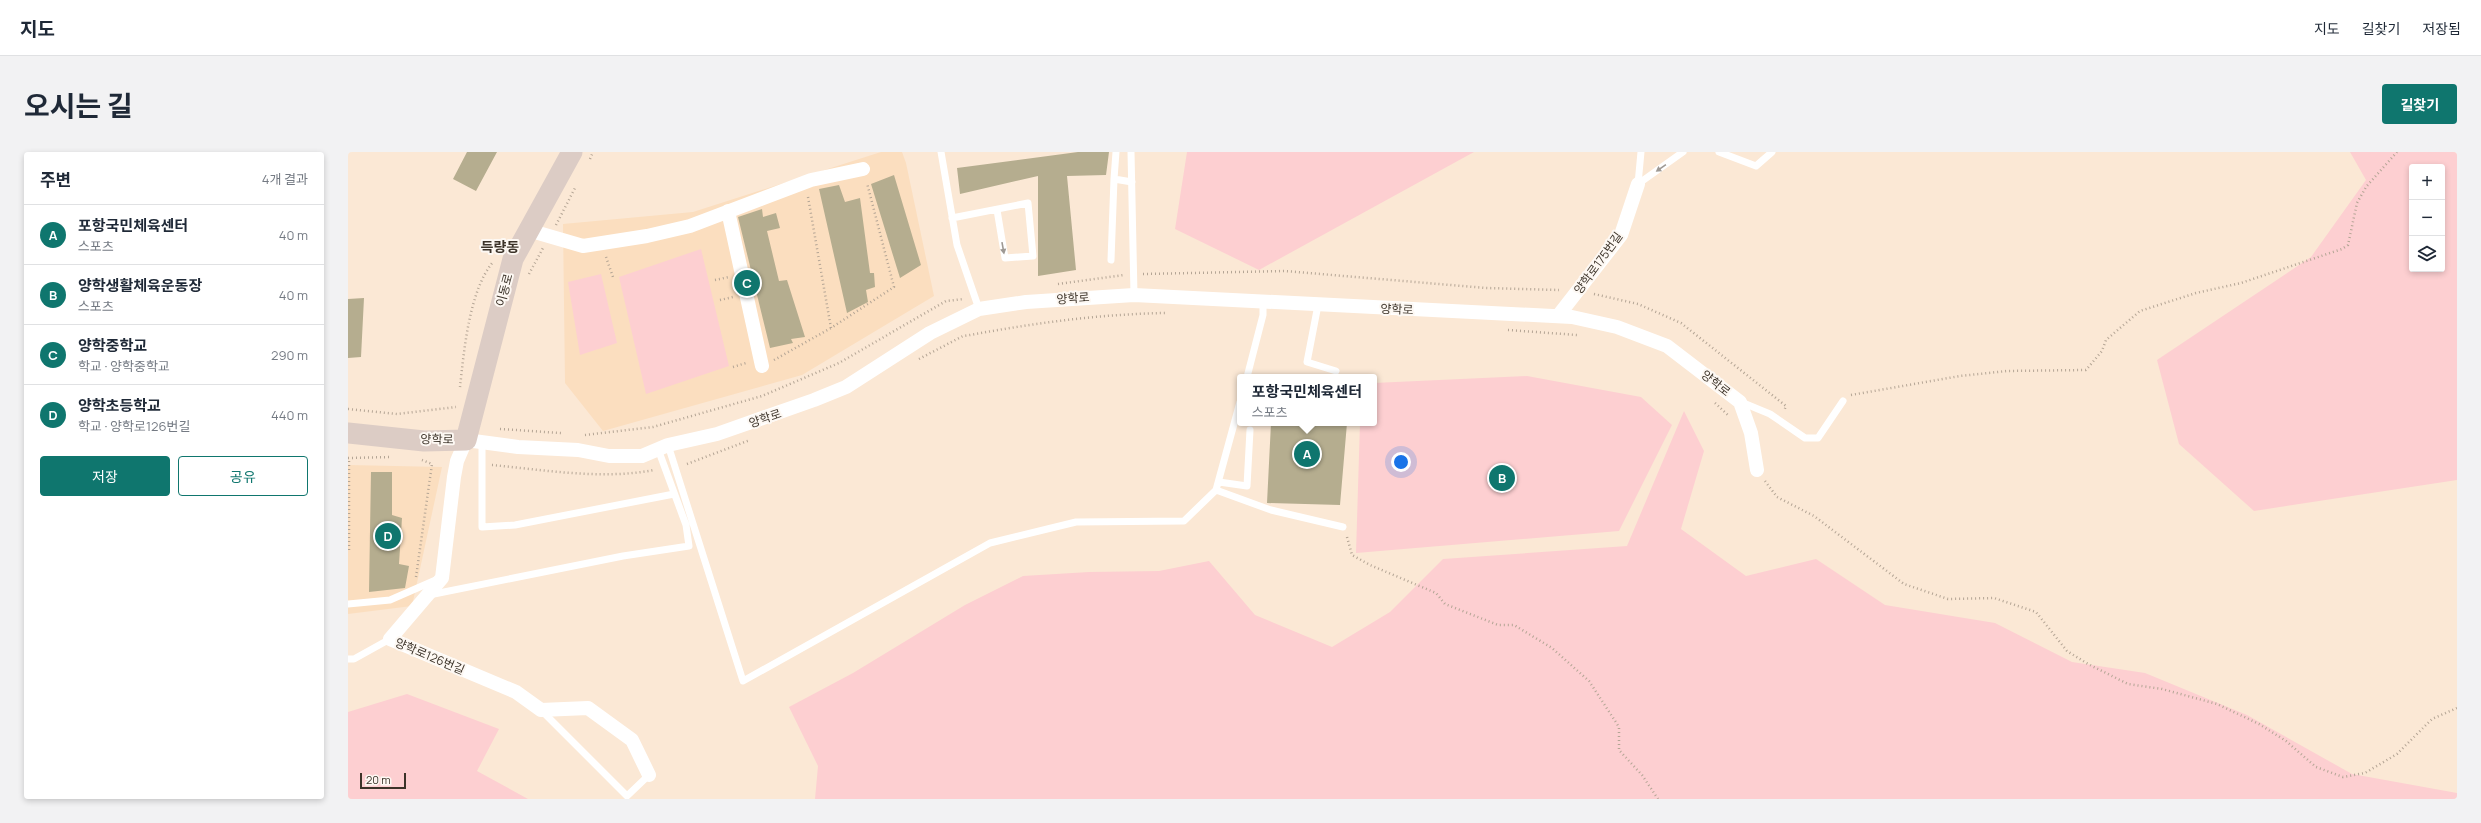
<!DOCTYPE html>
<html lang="ko">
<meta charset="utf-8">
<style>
:root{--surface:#fff;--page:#f2f2f3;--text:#1f2937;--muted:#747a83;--line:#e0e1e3;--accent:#0f766e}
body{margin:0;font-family:Manrope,"Noto Sans KR",sans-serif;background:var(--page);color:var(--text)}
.controls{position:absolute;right:12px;top:12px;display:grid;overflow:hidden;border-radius:4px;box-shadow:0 2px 6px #0003}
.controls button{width:36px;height:36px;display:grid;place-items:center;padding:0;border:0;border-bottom:1px solid var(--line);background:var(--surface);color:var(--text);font:20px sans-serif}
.scale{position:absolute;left:12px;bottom:10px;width:46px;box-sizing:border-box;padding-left:4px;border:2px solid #3c3329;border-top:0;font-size:11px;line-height:14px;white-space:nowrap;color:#3c3329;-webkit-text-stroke:3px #fdf8f3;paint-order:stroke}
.you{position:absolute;left:1053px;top:310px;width:14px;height:14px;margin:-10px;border:3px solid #fff;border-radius:50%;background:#1a73e8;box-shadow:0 0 0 6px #1a73e833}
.badge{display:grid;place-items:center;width:26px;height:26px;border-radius:50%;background:var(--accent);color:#fff;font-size:13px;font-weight:700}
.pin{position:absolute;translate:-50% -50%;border:2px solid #fff;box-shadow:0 1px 4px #0006}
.popup{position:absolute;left:889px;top:222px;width:140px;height:52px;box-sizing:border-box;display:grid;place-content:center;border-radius:4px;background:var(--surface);filter:drop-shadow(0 1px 3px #0005);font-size:13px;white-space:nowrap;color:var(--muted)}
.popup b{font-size:15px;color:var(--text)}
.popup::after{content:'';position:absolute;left:50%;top:100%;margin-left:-8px;border:8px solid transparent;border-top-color:var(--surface)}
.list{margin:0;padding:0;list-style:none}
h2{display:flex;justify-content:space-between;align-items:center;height:52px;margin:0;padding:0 16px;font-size:17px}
h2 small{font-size:13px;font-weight:400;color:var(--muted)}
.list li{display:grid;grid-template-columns:26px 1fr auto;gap:12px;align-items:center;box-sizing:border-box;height:60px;padding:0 16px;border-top:1px solid var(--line)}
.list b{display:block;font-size:15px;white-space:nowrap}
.list p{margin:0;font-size:13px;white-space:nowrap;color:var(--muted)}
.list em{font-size:13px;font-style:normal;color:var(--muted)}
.actions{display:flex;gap:8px;padding:12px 16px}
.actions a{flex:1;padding:9px 0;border:1px solid var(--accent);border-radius:4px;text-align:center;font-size:14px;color:var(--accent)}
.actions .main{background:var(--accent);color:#fff}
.icon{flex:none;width:22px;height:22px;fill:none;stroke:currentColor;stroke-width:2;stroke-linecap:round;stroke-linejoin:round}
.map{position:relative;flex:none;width:2109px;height:647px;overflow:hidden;border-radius:4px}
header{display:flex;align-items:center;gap:24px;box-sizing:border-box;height:56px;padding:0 20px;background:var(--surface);border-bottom:1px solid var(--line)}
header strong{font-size:19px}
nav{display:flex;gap:22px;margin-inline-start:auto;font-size:14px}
.intro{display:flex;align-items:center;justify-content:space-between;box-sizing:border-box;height:96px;padding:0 24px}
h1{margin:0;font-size:28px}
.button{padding:10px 18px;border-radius:4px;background:var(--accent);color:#fff;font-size:14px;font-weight:700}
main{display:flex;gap:24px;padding:0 24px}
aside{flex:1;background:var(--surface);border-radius:4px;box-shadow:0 2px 6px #0003}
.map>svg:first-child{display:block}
.built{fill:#fbdebf}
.green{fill:#fdcfd1;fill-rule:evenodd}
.building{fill:#b5ad8f}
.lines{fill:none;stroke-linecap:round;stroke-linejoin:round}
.path{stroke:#b4a595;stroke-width:2.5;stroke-dasharray:1 3;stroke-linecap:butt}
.lane{stroke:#fff;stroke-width:7}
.street{stroke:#fff;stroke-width:14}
.secondary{stroke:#dcccc5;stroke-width:21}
.oneway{fill:#9e9994}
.labels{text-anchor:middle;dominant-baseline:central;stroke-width:4;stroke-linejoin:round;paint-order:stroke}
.street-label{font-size:12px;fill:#3c3329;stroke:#fdf8f3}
.quarter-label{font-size:14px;font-weight:bold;fill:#3c3329;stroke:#fdf8f3}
</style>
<header>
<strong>지도</strong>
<nav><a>지도</a><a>길찾기</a><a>저장됨</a></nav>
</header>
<div class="intro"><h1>오시는 길</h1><a class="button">길찾기</a></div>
<main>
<aside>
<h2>주변<small>4개 결과</small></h2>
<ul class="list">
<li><span class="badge">A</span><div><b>포항국민체육센터</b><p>스포츠</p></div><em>40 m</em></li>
<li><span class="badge">B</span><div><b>양학생활체육운동장</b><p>스포츠</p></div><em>40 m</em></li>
<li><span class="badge">C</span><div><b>양학중학교</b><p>학교 · 양학중학교</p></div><em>290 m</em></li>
<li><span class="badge">D</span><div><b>양학초등학교</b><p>학교 · 양학로126번길</p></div><em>440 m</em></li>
</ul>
<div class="actions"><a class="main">저장</a><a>공유</a></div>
</aside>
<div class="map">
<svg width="2109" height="647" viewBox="0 0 2109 647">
<rect width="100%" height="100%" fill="#fbe8d5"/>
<path class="built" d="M 533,0 L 554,0 L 558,11 L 586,144 L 454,223 L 255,279 L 217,231 L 215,72 L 345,60 Z
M 0,313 L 94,315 L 64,454 L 0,462 Z"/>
<path class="green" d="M 839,0 L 1126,0 L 911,118 L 827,77 Z
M 2002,0 L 2109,0 L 2109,328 L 1906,359 L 1831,292 L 1809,208 L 1963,105 L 2018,28 ZM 2064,15 L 2094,15 L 2094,117 L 2064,117 Z
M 353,97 L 381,214 L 298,242 L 271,125 Z
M 253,122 L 269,191 L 232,203 L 220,130 Z
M 1179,224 L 1293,245 L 1324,273 L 1271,379 L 1008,401 L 1012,271 L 1026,271 L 1026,231 Z
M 1336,259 L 1356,299 L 1333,377 L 1398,424 L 1468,407 L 1537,453 L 1647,471 L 1724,510 L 1797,521 L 1899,563 L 2004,622 L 2109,641 L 2109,647 L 467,647 L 470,614 L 441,555 L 505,521 L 617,453 L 675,424 L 741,420 L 811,419 L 861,409 L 907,463 L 984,495 L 1042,460 L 1095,407 L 1279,394 Z
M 59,542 L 151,577 L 129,619 L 180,647 L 0,647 L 0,560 Z"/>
<path class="building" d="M 119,0 L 149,0 L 128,39 L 105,27 Z
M 730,0 L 761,0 L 758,23 L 719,24 L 728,118 L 690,124 L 690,24 L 612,42 L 609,16 Z
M 546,23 L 573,113 L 552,126 L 523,32 Z
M 491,33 L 497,50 L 512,46 L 522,121 L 526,121 L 527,135 L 518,138 L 520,150 L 499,161 L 471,37 Z
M 414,57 L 415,65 L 428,61 L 432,76 L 419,79 L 431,129 L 439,128 L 457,185 L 443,187 L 445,191 L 422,196 L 390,65 Z
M 16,146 L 13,205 L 0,206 L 0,147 Z
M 923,271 L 999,271 L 992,353 L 919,351 Z
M 23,320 L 44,320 L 44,363 L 54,366 L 51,412 L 61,414 L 57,436 L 21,440 Z"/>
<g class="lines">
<path class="path" d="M 242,7 L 245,0
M 460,45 L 483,176 L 546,135 L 519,31
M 208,73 L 227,36
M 258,105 L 265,125
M 181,122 L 195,96
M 795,122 L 937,119 L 1138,136 L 1211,138
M 367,128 L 381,125
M 710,132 L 776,123
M 1246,142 L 1290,152 L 1333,171 L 1438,254 L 1436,259
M 372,148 L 385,145
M 1160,178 L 1229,183
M 571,207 L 615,184 L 622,183 C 687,171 752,162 818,161
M 426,208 L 483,176
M 385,215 L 398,211
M 112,235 C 116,199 121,139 145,110
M 1503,243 L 1612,224 L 1659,219 L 1738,218 L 1754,199 L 1758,188 L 1792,159 L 1848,141 L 1893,131 L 1994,97 L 2000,93 L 2009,51 L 2018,35 L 2049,0
M 1367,251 L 1381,264
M 0,257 L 49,262 L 108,255
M 152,277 L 213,281
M 237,283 L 305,275 L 414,244 L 491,211 L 598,149 L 616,147
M 0,306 L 43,305
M 339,312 L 402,288
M 144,313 C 197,318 254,328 306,318
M 1417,329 L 1429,345 L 1466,364 L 1556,432 L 1600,447 L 1646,446 L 1688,460 L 1719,499 L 1740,512 L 1780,532 L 1814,537 L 1869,552 L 1911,572 L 1938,589 L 1968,615 L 1995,625 L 2017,621 L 2049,602 L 2084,567 L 2109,556
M 999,385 L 1004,403 L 1022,413 L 1088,441 L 1097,452 L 1150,473 L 1166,473 L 1204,496 L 1241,529 L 1271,575 L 1271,598 L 1294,623 L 1310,647
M 1,398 L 1,306
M 68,425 L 84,312 L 74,308"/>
<path class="lane" d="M 593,0 L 609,93 L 631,157
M 783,0 L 786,143
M 1371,0 L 1408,14 L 1424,0
M 766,27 L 768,0
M 1290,32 L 1335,0
M 1290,32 L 1293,0
M 604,66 L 680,51 L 685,104 L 657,106 L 649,58
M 763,108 L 766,27 L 784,30
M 970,153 L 959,210 L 988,219
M 899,225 L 915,163 L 915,149
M 1393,250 L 1422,262 L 1457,286 L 1470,286 L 1495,249
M 134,290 L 134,375 L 167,373 L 326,342
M 320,293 L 395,529 L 642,391 L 728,370 L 836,369 L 868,338 L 892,250
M 871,330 L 899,334 L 902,278
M 868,338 L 923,358 L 995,375
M 81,443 L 275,404 L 341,394 L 338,373 L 310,297
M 0,452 L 42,448 L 90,427
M 0,507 L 6,507 L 42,487
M 193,558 L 279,644 L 301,623"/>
<path class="street" d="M 380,59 L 414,214
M 180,78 L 235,94 L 299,84 L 342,74 L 463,28 L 515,17
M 1210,164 L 1273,83 L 1290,32
M 301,623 L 284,588 L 240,556 L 193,558 L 168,540 L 42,487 L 94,426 L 106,325 L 109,309 L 118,288 L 170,295 L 230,298 L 261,304 L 294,304 L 320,293 L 369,282 L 466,248 L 498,235 L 582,181 L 631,157 L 678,150 L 786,143 L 1224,165 L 1269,175 L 1319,194 L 1392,250 L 1403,281 L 1409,318"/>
<path class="secondary" d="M 0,281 L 76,289 L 118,288 L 165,107 L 224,0"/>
</g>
<defs><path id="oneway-solid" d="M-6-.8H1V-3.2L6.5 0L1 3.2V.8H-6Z"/></defs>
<g class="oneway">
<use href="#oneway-solid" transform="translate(1313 16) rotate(145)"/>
<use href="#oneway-solid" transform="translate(655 96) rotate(80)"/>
</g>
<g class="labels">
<g class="street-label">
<text transform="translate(1250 111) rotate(-54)">양학로175번길</text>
<text transform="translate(156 138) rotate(-75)">이동로</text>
<text transform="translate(725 146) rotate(-4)">양학로</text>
<text transform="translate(1049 157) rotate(2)">양학로</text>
<text transform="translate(1368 231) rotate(38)">양학로</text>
<text transform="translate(417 266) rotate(-19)">양학로</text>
<text transform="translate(89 287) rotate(1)">양학로</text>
<text transform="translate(82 504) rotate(23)">양학로126번길</text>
</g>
<g class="quarter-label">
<text x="152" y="94">득량동</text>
</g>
</g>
</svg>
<div class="controls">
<button>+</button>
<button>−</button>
<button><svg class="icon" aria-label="layers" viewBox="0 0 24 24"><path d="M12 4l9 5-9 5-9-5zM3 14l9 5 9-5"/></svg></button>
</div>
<div class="scale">20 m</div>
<div class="you"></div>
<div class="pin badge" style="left:959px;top:302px">A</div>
<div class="popup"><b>포항국민체육센터</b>스포츠</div>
<div class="pin badge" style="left:1154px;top:326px">B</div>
<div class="pin badge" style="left:399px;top:131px">C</div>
<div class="pin badge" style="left:40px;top:384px">D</div>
</div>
</main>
